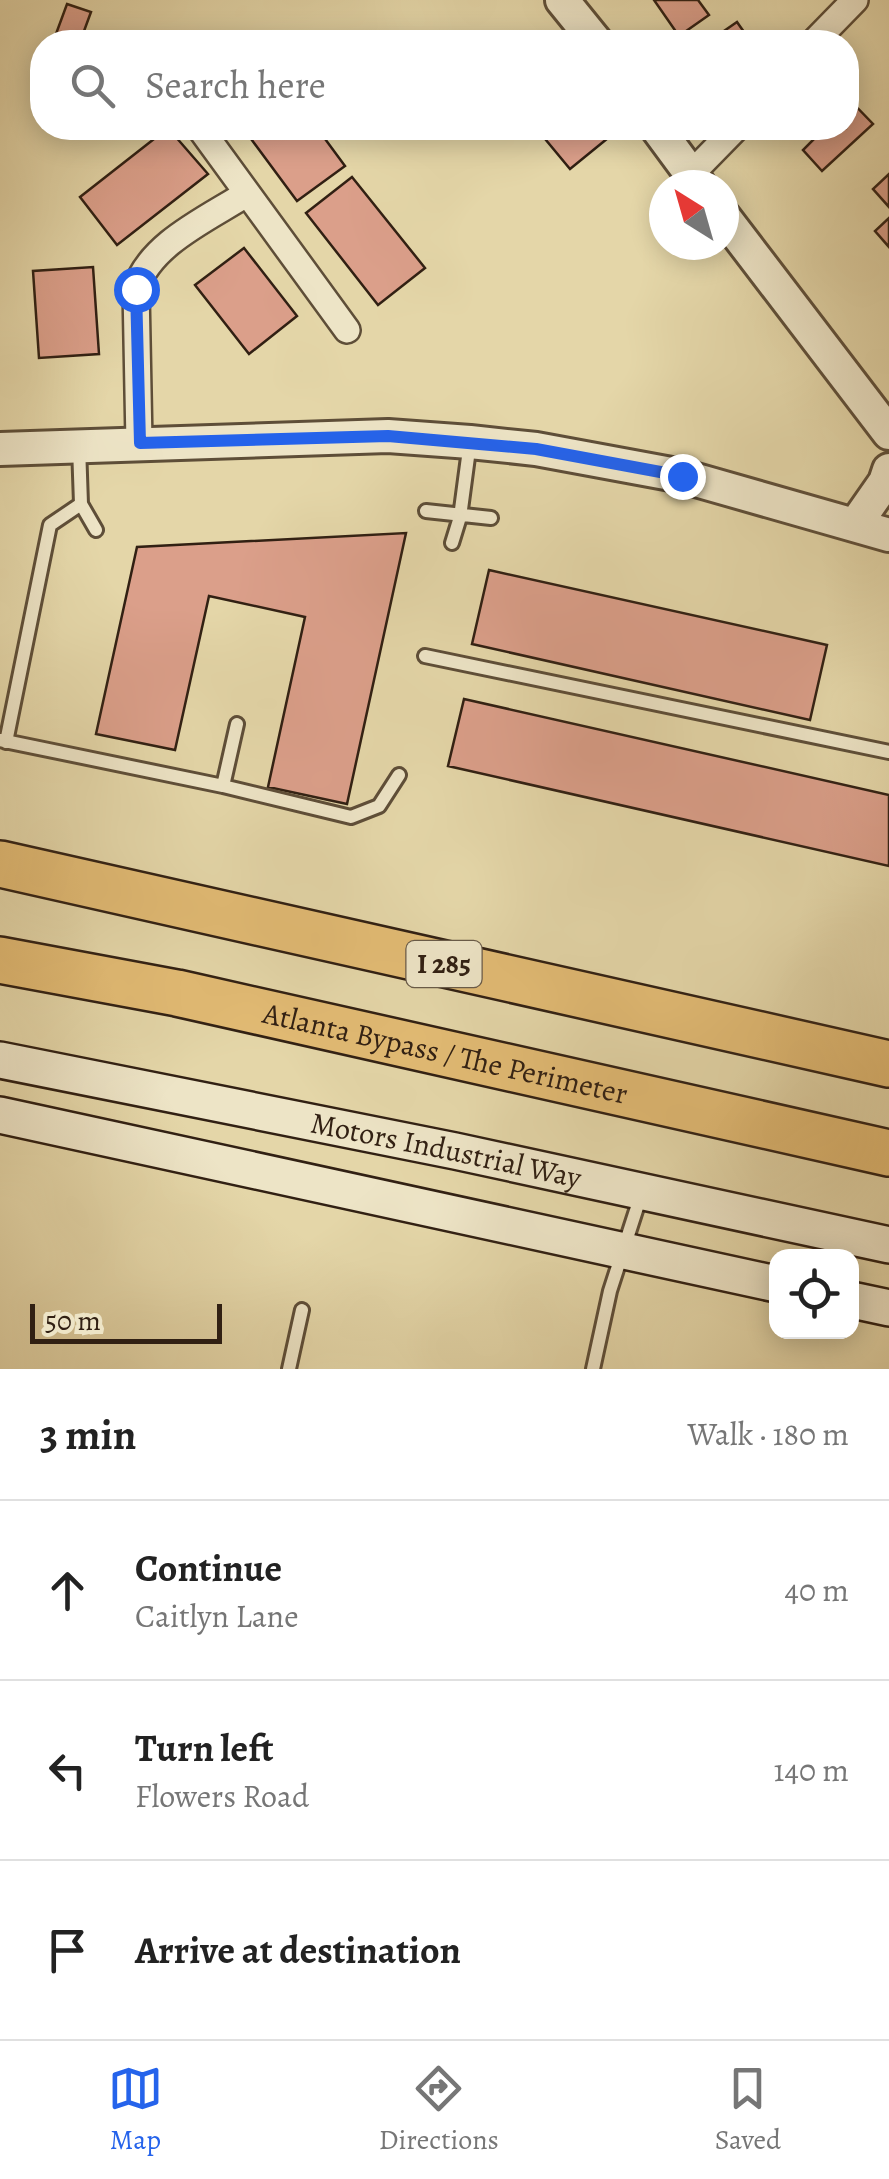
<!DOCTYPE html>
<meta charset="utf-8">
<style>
:root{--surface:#fff;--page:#f6f6f6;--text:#222;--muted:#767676;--line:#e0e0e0;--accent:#2563eb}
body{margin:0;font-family:Alegreya,serif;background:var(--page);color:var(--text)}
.controls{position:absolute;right:30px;bottom:30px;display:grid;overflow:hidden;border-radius:20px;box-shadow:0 5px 25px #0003}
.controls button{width:90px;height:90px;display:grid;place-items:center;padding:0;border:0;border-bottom:2px solid var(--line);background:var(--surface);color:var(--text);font:50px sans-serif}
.compass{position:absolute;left:649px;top:170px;width:90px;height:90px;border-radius:50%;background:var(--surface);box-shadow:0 5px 25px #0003;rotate:323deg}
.scale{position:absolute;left:30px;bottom:25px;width:192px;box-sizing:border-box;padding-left:10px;border:5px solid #312013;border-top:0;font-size:28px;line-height:35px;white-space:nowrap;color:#312013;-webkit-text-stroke:8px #ede4c6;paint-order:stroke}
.stop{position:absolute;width:30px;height:30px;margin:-22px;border:8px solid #2563eb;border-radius:50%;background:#fff}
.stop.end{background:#2563eb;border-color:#fff;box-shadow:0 2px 10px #0008}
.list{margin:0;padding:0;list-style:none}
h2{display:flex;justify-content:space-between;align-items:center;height:130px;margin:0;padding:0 40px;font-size:42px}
h2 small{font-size:32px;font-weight:400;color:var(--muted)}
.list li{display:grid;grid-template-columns:65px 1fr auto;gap:30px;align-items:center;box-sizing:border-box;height:180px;padding:0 40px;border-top:2px solid var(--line)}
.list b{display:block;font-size:38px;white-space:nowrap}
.list p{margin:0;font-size:32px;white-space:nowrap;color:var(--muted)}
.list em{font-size:32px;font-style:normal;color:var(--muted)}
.icon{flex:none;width:55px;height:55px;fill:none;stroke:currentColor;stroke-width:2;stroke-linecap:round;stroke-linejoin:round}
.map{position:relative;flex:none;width:889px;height:1369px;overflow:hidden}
.search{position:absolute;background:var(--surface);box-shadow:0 5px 25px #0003;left:30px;right:30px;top:30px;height:110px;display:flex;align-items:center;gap:25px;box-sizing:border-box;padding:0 35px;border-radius:40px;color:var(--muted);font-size:38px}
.sheet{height:670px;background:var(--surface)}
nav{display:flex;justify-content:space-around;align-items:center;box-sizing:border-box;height:140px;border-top:2px solid var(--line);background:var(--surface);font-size:28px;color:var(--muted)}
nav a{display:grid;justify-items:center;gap:5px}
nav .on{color:var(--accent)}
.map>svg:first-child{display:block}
.building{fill:#db9f8a;stroke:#312013;stroke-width:2.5}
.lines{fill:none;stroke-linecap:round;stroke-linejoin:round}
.service-casing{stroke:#5e4e38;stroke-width:18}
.minor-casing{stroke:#5e4e38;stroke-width:30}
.tertiary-casing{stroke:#5e4e38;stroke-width:38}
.secondary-casing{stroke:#312013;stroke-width:40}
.motorway-casing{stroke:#312013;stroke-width:50}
.service{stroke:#ede4c6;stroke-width:12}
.minor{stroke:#ede4c6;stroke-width:25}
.tertiary{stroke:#ede4c6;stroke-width:32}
.secondary{stroke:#ede4c6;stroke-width:35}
.motorway{stroke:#e2bb74;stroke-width:45}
.route{stroke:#2563eb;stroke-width:12}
.labels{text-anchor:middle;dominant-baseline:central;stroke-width:8;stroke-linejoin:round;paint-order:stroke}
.shield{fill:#ede4c6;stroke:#695b49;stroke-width:2.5}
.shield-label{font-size:28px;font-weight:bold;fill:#312013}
.street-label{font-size:30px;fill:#312013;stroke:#ede4c6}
</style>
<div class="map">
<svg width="889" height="1369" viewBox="0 0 889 1369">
<rect width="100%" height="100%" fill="#e4d6a8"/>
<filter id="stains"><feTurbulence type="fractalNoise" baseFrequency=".002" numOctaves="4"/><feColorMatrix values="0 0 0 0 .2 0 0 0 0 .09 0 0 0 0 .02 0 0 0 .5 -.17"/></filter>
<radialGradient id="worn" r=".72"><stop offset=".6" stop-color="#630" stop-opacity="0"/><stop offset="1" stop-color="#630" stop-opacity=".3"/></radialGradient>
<path class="building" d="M 654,0 L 698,0 L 709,15 L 679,36 Z
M 67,4 L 91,12 L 80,42 L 53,42 Z
M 737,22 L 751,42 L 708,42 Z
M 846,96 L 873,124 L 822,171 L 803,150 L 822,131 L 819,128 L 846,128 Z
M 168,128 L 208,174 L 117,245 L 80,197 Z
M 243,128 L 317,128 L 345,166 L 297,201 Z
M 536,128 L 600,128 L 608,138 L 570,169 Z
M 889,174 L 889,207 L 873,189 Z
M 352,177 L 425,268 L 378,305 L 306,213 Z
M 889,218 L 889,247 L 875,231 Z
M 244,248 L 297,316 L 249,354 L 195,285 Z
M 93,267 L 99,354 L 39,358 L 33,271 Z
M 406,533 L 347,804 L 268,787 L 305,617 L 209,596 L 175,750 L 96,734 L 137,547 Z
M 489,570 L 827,645 L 810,720 L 472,644 Z
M 464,699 L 889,795 L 889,866 L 448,766 Z"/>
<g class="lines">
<defs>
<path id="service" d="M 81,504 L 96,530
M 426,511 L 491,518
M 452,543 L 460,517 L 470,442
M 425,656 L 889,752
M 0,740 L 223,786 L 351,817 L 379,806 L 399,775
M 6,742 L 50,525 L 81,504 L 79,446
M 223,786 L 237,724
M 289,1369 L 302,1310
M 593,1369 L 610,1291 L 641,1195"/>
<path id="minor" d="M 814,42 L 855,0
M 202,131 L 347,330
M 691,174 L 736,128
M 139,443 L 136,289 C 149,244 209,218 246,194"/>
<path id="tertiary" d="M 562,0 L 596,42
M 657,128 L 699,185
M 724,217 L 889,433
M 0,449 L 388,436 L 470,442 L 536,449 L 682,476 L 889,535
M 855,525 L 885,482 L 889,470"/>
<g id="secondary">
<path id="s1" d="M 0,1060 L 455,1151 L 889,1245"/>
<path d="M 0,1115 L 776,1284"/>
<path d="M 852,1300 L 889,1308"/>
</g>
<g id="motorway">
<path d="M 0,864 L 889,1064"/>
<path id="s2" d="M 0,960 L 177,993 L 889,1153"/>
</g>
</defs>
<use href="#service" class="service-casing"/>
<use href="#minor" class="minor-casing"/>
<use href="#tertiary" class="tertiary-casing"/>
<use href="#secondary" class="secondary-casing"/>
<use href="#motorway" class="motorway-casing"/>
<use href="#service" class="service"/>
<use href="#minor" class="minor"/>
<use href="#tertiary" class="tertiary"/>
<use href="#secondary" class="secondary"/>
<use href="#motorway" class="motorway"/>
</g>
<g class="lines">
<path class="route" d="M 136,289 L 140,443 L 388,436 L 536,449 L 682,476"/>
</g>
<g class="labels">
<rect class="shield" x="406.5" y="941" width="75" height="46" rx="8"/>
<g class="shield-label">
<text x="444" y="964">I 285</text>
</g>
<g class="street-label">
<text stroke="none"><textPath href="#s2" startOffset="455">Atlanta Bypass / The Perimeter</textPath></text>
<text stroke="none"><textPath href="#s1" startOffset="455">Motors Industrial Way</textPath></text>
</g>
</g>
<rect width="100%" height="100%" filter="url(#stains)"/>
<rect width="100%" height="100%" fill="url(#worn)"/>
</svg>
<div class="controls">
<button><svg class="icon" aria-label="locate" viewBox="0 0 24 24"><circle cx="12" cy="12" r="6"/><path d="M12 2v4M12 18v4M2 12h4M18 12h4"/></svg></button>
</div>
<svg class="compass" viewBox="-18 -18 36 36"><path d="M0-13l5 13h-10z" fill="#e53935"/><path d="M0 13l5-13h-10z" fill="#767676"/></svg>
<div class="scale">50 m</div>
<div class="stop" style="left:136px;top:289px"></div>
<div class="stop end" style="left:682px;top:476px"></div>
<div class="search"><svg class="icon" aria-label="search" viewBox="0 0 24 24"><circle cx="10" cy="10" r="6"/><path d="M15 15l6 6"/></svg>Search here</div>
</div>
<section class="sheet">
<h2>3 min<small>Walk · 180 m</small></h2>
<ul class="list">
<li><svg class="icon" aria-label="ahead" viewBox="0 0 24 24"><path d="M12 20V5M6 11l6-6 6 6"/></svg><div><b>Continue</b><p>Caitlyn Lane</p></div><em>40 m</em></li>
<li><svg class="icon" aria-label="left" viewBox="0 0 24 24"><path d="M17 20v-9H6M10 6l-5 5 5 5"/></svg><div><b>Turn left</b><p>Flowers Road</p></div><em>140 m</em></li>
<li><svg class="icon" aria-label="arrive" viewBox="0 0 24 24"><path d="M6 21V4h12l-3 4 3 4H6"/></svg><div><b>Arrive at destination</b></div></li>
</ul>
</section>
<nav>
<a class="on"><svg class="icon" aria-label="map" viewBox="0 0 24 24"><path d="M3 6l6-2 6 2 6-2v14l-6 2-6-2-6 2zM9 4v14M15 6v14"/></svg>Map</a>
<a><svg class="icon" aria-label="directions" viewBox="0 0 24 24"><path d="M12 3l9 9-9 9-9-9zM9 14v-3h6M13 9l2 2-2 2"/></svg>Directions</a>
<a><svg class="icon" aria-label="saved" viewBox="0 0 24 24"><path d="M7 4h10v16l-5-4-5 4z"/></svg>Saved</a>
</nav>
